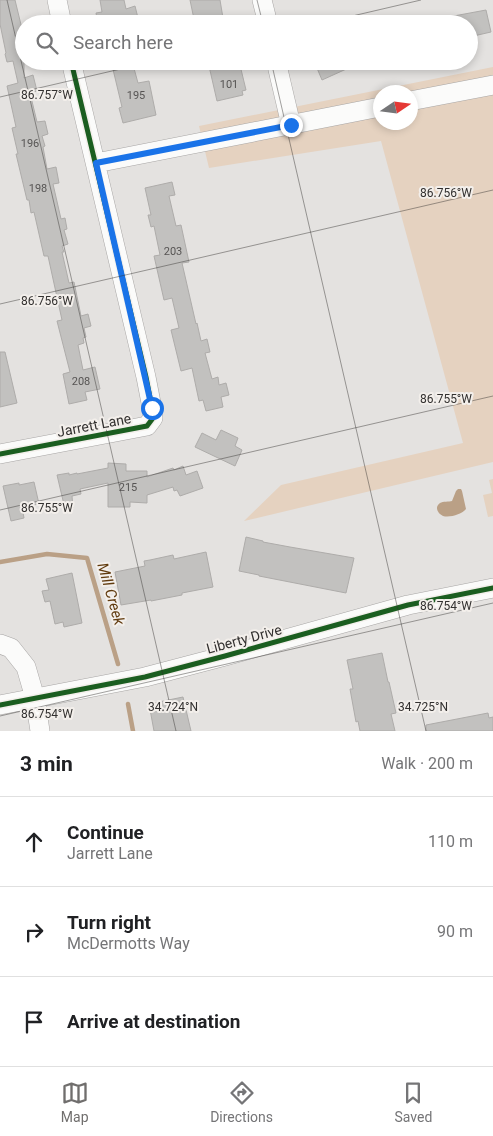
<!DOCTYPE html>
<meta charset="utf-8">
<style>
:root{--surface:#fff;--page:#f6f6f6;--text:#202124;--muted:#757577;--line:#e0e0e0;--accent:#706e6d}
body{margin:0;font-family:Roboto,sans-serif;background:var(--page);color:var(--text)}
.compass{position:absolute;left:373px;top:85px;width:45px;height:45px;border-radius:50%;background:var(--surface);box-shadow:0 2px 8px #0003;rotate:77deg}
.stop{position:absolute;width:15px;height:15px;margin:-11px;border:4px solid #1a73e8;border-radius:50%;background:#fff}
.stop.end{background:#1a73e8;border-color:#fff;box-shadow:0 1px 5px #0008}
.list{margin:0;padding:0;list-style:none}
h2{display:flex;justify-content:space-between;align-items:center;height:65px;margin:0;padding:0 20px;font-size:21px}
h2 small{font-size:16px;font-weight:400;color:var(--muted)}
.list li{display:grid;grid-template-columns:32px 1fr auto;gap:15px;align-items:center;box-sizing:border-box;height:90px;padding:0 20px;border-top:1px solid var(--line)}
.list b{display:block;font-size:19px;white-space:nowrap}
.list p{margin:0;font-size:16px;white-space:nowrap;color:var(--muted)}
.list em{font-size:16px;font-style:normal;color:var(--muted)}
.icon{flex:none;width:28px;height:28px;fill:none;stroke:currentColor;stroke-width:2;stroke-linecap:round;stroke-linejoin:round}
.map{position:relative;flex:none;width:493px;height:731px;overflow:hidden}
.search{position:absolute;background:var(--surface);box-shadow:0 2px 8px #0003;left:15px;right:15px;top:15px;height:55px;display:flex;align-items:center;gap:12px;box-sizing:border-box;padding:0 18px;border-radius:28px;color:var(--muted);font-size:19px}
.sheet{height:335px;background:var(--surface)}
nav{display:flex;justify-content:space-around;align-items:center;box-sizing:border-box;height:70px;border-top:1px solid var(--line);background:var(--surface);font-size:14px;color:var(--muted)}
nav a{display:grid;justify-items:center;gap:2px}
nav .on{color:var(--accent)}
.map>svg:first-child{display:block}
.green{fill:#e5d2c0;fill-rule:evenodd}
.water{fill:#baa086}
.lines{fill:none;stroke-linecap:round;stroke-linejoin:round}
.stream{stroke:#baa086;stroke-width:4.5}
.building{fill:#c2c1bf;stroke:#aeacaa}
.minor-casing{stroke:#a8a6a5;stroke-width:20}
.minor{stroke:#fbfbfa;stroke-width:19}
.cycleway-casing{stroke:#f3efeb;stroke-width:8}
.cycleway{stroke:#1b5e20;stroke-width:5}
.route{stroke:#1a73e8;stroke-width:6}
.ticks{fill:none;stroke:#32302f;stroke-width:1;stroke-opacity:0.45}
.labels{text-anchor:middle;dominant-baseline:central;stroke-width:4;stroke-linejoin:round;paint-order:stroke}
.number-label{font-size:11px;fill:#565453}
.street-label{font-size:14px;fill:#32302f;stroke:#f3efeb}
.water-label{font-size:15px;font-style:italic;fill:#613b0f;stroke:#f3efeb}
.ticks-label{font-size:12px;text-anchor:middle;fill:#32302f;stroke:#f3efeb;stroke-width:4;stroke-linejoin:round;paint-order:stroke}
</style>
<div class="map">
<svg width="493" height="731" viewBox="0 0 493 731">
<rect width="100%" height="100%" fill="#e4e2e0"/>
<path class="green" d="M 493,67 L 493,462 L 244,521 L 281,485 L 463,443 L 381,141 L 209,168 L 199,126 ZM 380,92 L 410,92 L 410,122 L 380,122 Z
M 493,479 L 493,516 L 488,517 L 483,495 L 492,493 L 489,480 Z"/>
<path class="water" d="M 458,489 L 461,489 L 462,491 L 466,509 C 462,514 450,518 443,516 C 438,514 434,507 440,503 C 443,501 449,502 452,501 L 456,491 Z"/>
<g class="lines">
<path class="stream" d="M 0,562 L 47,554 L 87,558 L 118,664
M 128,704 L 133,731"/>
</g>
<path class="building" d="M 0,0 L 15,0 L 24,37 L 24,78 L 33,75 L 37,91 L 30,93 L 37,122 L 45,121 L 48,134 L 42,136 L 45,146 L 43,147 L 47,169 L 56,167 L 59,183 L 53,184 L 61,219 L 65,218 L 67,229 L 64,230 L 68,244 L 62,246 L 64,252 L 62,252 L 69,283 L 74,282 L 81,316 L 88,314 L 91,326 L 84,328 L 86,337 L 83,338 L 84,343 L 78,345 L 83,370 L 95,367 L 100,389 L 85,392 L 87,400 L 69,404 L 63,374 L 70,372 L 57,321 L 62,320 L 48,256 L 44,256 L 34,212 L 31,213 L 29,200 L 27,200 L 16,154 L 18,154 L 12,128 L 16,127 L 7,86 L 18,83 L 13,61 L 7,62 L 5,54 L 6,53 L 0,24 Z
M 100,0 L 124,0 L 126,9 L 135,6 L 138,18 L 115,24 L 98,24 L 96,13 L 102,12 Z
M 190,0 L 220,0 L 224,24 L 195,24 Z
M 486,10 L 491,32 L 469,37 L 469,24 L 443,24 L 443,18 Z
M 111,61 L 132,61 L 138,83 L 149,81 L 156,115 L 123,123 L 119,108 L 122,107 Z
M 232,61 L 239,61 L 246,90 L 242,91 L 243,95 L 217,101 L 209,66 Z
M 314,61 L 364,61 L 322,80 Z
M 172,182 L 175,195 L 169,196 L 176,226 L 181,225 L 189,262 L 182,263 L 196,324 L 197,323 L 201,341 L 207,339 L 210,352 L 205,353 L 212,379 L 218,377 L 219,385 L 226,383 L 229,395 L 221,397 L 223,407 L 206,411 L 203,400 L 199,401 L 192,368 L 181,371 L 171,330 L 179,328 L 172,298 L 164,300 L 154,256 L 160,255 L 154,226 L 151,227 L 148,215 L 151,215 L 145,188 Z
M 0,352 L 5,352 L 17,403 L 0,407 Z
M 221,430 L 238,438 L 235,446 L 242,450 L 235,466 L 195,447 L 202,433 L 216,440 Z
M 108,463 L 126,464 L 126,471 L 147,471 L 147,477 L 173,468 L 174,470 L 183,466 L 186,475 L 197,471 L 203,488 L 180,496 L 177,490 L 174,491 L 173,487 L 147,495 L 147,503 L 130,502 L 130,507 L 108,507 L 108,483 L 80,489 L 81,494 L 72,496 L 73,508 L 65,509 L 57,475 L 69,473 L 69,475 L 77,473 L 77,474 L 108,468 Z
M 34,482 L 39,504 L 22,507 L 24,518 L 11,521 L 3,486 L 19,483 L 19,485 Z
M 246,537 L 263,541 L 263,542 L 290,547 L 354,558 L 346,593 L 259,576 L 259,575 L 239,571 Z
M 206,552 L 213,587 L 182,593 L 182,595 L 151,601 L 151,600 L 121,605 L 115,572 L 145,566 L 144,561 L 150,560 L 173,555 L 174,559 Z
M 72,573 L 82,623 L 64,627 L 63,622 L 55,624 L 50,601 L 45,602 L 42,591 L 49,590 L 46,579 Z
M 382,653 L 388,682 L 389,682 L 396,713 L 391,714 L 395,731 L 360,731 L 358,721 L 356,722 L 350,689 L 353,689 L 347,660 Z
M 183,697 L 191,731 L 154,731 L 149,704 Z
M 488,713 L 489,718 L 493,717 L 493,731 L 426,731 L 426,725 Z"/>
<g class="lines">
<defs>
<path id="minor" d="M 57,0 L 62,24
M 262,0 L 268,24
M 276,61 L 291,125
M 410,101 L 493,85
M 96,163 L 380,107
M 0,454 L 147,426 L 153,418 L 152,408 L 146,377 L 71,61
M 0,644 L 11,648 L 26,667 L 35,698 L 40,731
M 0,705 L 145,677 L 225,656 L 408,605 L 493,588"/>
</defs>
<use href="#minor" class="minor-casing"/>
<use href="#minor" class="minor"/>
<defs>
<path id="cycleway" d="M 0,454 L 147,426 L 153,418 L 152,408 L 146,377 L 71,61
M 0,705 L 145,677 L 225,656 L 408,605 L 493,588"/>
</defs>
<use href="#cycleway" class="cycleway-casing"/>
<use href="#cycleway" class="cycleway"/>
</g>
<g class="lines">
<path class="route" d="M 152,408 L 96,163 L 291,125"/>
</g>
<path class="ticks" d="M 7,0 L 176,731M 257,0 L 263,24M 318,24 L 421,0M 271,61 L 426,731M 0,97 L 155,61M 0,304 L 493,190M 0,510 L 493,396M 0,716 L 493,603"/>
<g class="labels">
<g class="number-label">
<text x="229" y="84">101</text>
<text x="136" y="95">195</text>
<text x="30" y="143">196</text>
<text x="38" y="188">198</text>
<text x="173" y="251">203</text>
<text x="81" y="381">208</text>
<text x="128" y="487">215</text>
</g>
<g class="street-label">
<text transform="translate(94 425) rotate(-11)">Jarrett Lane</text>
<text transform="translate(244 639) rotate(-15)">Liberty Drive</text>
</g>
<g class="water-label">
<text transform="translate(111 594) rotate(74)">Mill Creek</text>
</g>
</g>
<g class="ticks-label">
<text x="47" y="99">86.757°W</text>
<text x="446" y="197">86.756°W</text>
<text x="47" y="305">86.756°W</text>
<text x="446" y="403">86.755°W</text>
<text x="47" y="512">86.755°W</text>
<text x="446" y="610">86.754°W</text>
<text x="173" y="711">34.724°N</text>
<text x="423" y="711">34.725°N</text>
<text x="47" y="718">86.754°W</text>
</g>
</svg>
<svg class="compass" viewBox="-18 -18 36 36"><path d="M0-13l5 13h-10z" fill="#e53935"/><path d="M0 13l5-13h-10z" fill="#757577"/></svg>
<div class="stop" style="left:152px;top:408px"></div>
<div class="stop end" style="left:291px;top:125px"></div>
<div class="search"><svg class="icon" aria-label="search" viewBox="0 0 24 24"><circle cx="10" cy="10" r="6"/><path d="M15 15l6 6"/></svg>Search here</div>
</div>
<section class="sheet">
<h2>3 min<small>Walk · 200 m</small></h2>
<ul class="list">
<li><svg class="icon" aria-label="ahead" viewBox="0 0 24 24"><path d="M12 20V5M6 11l6-6 6 6"/></svg><div><b>Continue</b><p>Jarrett Lane</p></div><em>110 m</em></li>
<li><svg class="icon" aria-label="right" viewBox="0 0 24 24"><path d="M7 20v-9h11M14 6l5 5-5 5"/></svg><div><b>Turn right</b><p>McDermotts Way</p></div><em>90 m</em></li>
<li><svg class="icon" aria-label="arrive" viewBox="0 0 24 24"><path d="M6 21V4h12l-3 4 3 4H6"/></svg><div><b>Arrive at destination</b></div></li>
</ul>
</section>
<nav>
<a class="on"><svg class="icon" aria-label="map" viewBox="0 0 24 24"><path d="M3 6l6-2 6 2 6-2v14l-6 2-6-2-6 2zM9 4v14M15 6v14"/></svg>Map</a>
<a><svg class="icon" aria-label="directions" viewBox="0 0 24 24"><path d="M12 3l9 9-9 9-9-9zM9 14v-3h6M13 9l2 2-2 2"/></svg>Directions</a>
<a><svg class="icon" aria-label="saved" viewBox="0 0 24 24"><path d="M7 4h10v16l-5-4-5 4z"/></svg>Saved</a>
</nav>
